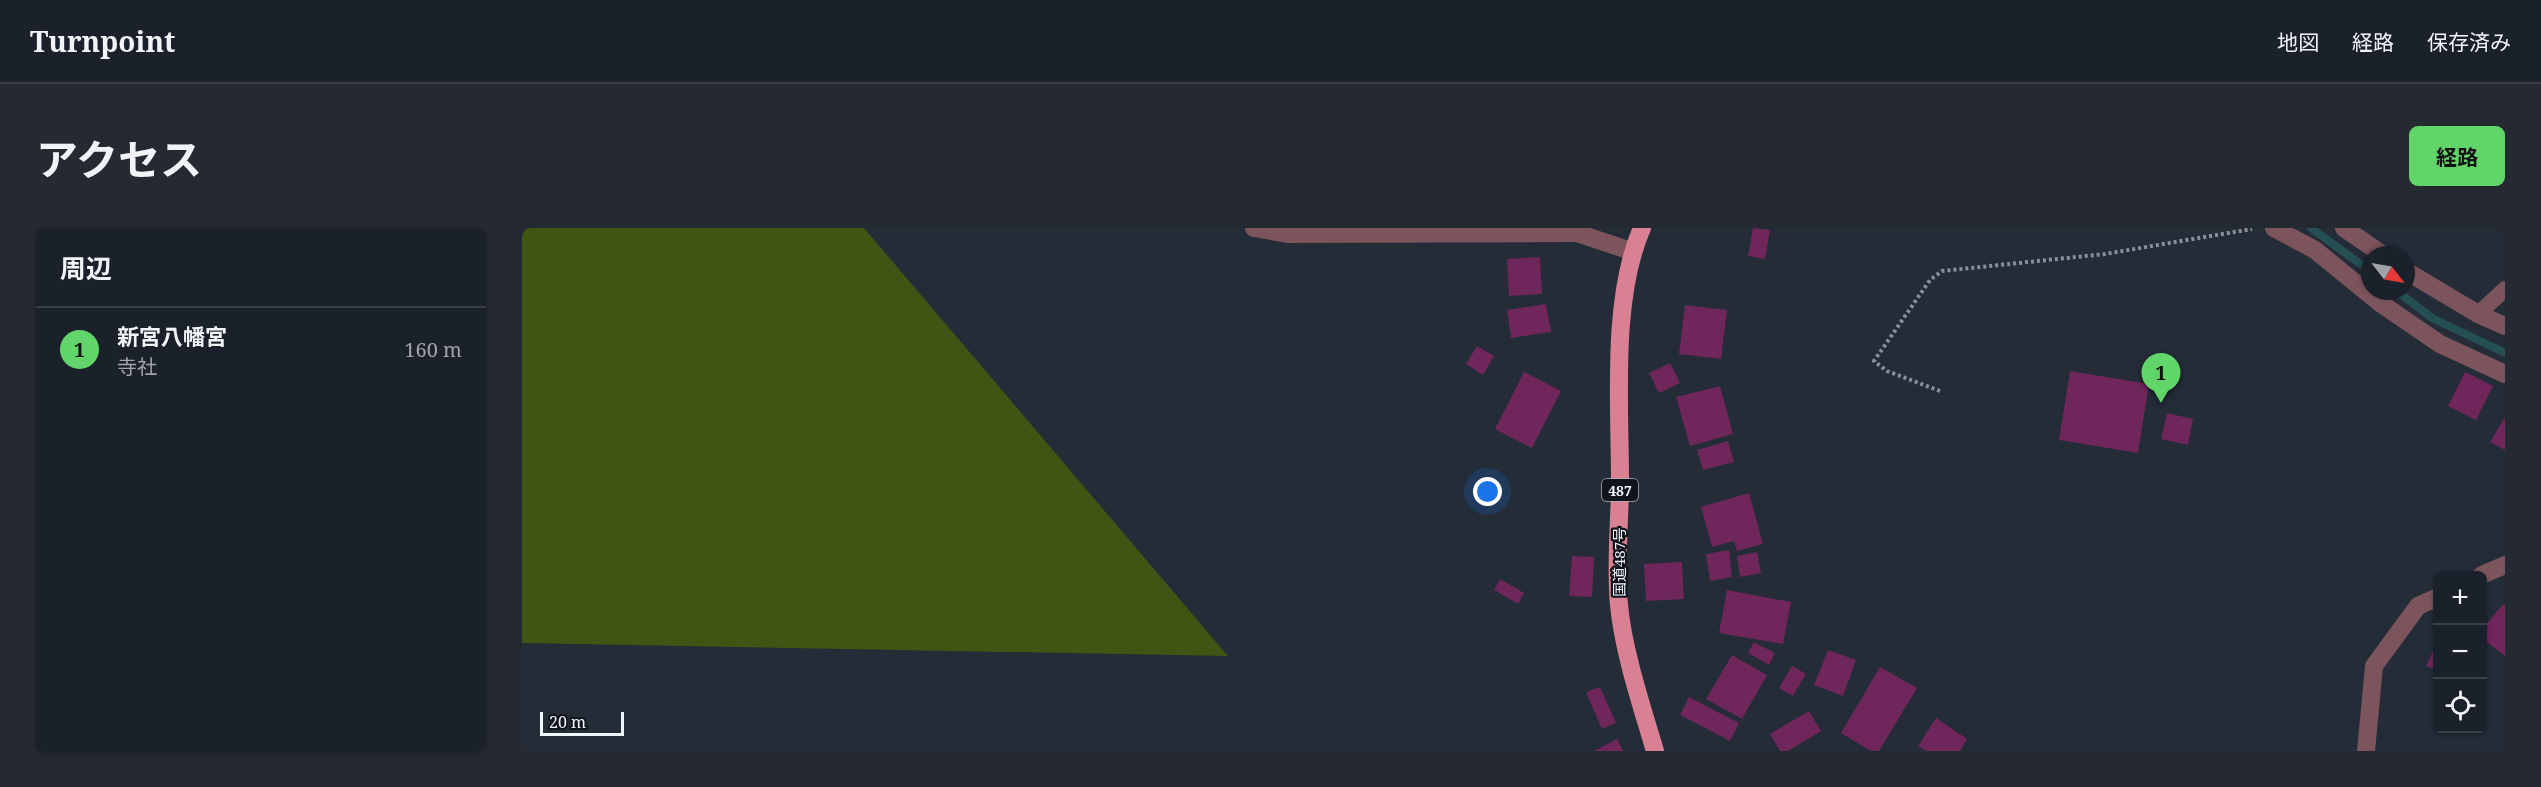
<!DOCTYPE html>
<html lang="ja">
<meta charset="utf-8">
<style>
:root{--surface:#1b212a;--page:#242932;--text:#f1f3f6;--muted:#a0a3a8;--line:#393e47;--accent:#61d46a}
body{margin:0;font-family:"Noto Serif","Noto Sans JP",serif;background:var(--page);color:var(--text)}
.controls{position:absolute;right:18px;bottom:18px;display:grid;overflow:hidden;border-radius:9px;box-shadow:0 2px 4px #0004}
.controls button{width:54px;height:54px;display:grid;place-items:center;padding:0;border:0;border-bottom:2px solid var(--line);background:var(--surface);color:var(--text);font:30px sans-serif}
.compass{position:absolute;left:1839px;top:18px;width:54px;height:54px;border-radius:50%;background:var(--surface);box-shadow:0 2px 4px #0004;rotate:121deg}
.scale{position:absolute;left:18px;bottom:15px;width:84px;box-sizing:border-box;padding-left:6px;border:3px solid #eff5fd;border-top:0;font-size:16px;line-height:21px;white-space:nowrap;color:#eff5fd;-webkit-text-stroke:4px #11141a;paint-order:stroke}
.you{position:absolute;left:966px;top:264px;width:21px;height:21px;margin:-15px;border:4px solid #fff;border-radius:50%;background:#1a73e8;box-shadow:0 0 0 9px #1a73e833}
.badge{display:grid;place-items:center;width:39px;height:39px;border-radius:50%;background:var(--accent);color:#111;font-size:20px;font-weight:700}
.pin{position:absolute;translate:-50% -50px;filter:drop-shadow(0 2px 3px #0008)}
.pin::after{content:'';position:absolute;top:32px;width:21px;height:18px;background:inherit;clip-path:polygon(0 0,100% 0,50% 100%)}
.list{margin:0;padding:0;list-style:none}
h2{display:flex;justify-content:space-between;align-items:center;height:78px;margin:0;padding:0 24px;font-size:26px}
h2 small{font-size:20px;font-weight:400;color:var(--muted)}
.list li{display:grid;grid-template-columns:39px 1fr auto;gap:18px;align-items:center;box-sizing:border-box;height:84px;padding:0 24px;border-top:2px solid var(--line)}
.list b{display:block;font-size:22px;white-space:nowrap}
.list p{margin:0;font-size:20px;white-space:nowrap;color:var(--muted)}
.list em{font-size:20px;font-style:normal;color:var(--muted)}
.icon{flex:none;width:33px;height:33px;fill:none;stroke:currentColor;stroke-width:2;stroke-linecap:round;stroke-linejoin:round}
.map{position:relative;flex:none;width:1983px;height:523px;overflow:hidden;border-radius:9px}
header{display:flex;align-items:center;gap:36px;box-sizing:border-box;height:84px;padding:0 30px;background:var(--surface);border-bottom:2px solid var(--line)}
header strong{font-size:28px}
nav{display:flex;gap:33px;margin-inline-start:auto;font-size:21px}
.intro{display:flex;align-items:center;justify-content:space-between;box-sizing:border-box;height:144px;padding:0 36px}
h1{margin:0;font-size:42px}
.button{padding:15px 27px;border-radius:9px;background:var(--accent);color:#111;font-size:21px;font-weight:700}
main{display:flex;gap:36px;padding:0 36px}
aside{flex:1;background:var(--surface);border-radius:9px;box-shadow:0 2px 4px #0004}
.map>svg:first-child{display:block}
.green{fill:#405414}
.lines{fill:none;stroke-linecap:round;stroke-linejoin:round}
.stream{stroke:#245054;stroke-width:8}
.building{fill:#6e265b}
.path{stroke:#89909a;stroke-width:4;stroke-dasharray:3 3;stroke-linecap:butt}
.service{stroke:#7c545b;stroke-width:16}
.minor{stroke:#7c545b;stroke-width:18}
.tertiary{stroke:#7c545b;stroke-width:18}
.trunk{stroke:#da8093;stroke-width:18}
.labels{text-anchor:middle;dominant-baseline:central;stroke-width:4.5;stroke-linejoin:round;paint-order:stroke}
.shield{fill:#11141a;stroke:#acb2b9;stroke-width:1.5}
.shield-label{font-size:14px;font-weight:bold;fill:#eff5fd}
.street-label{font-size:15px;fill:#eff5fd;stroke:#11141a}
</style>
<header>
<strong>Turnpoint</strong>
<nav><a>地図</a><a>経路</a><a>保存済み</a></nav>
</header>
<div class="intro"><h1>アクセス</h1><a class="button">経路</a></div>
<main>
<aside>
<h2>周辺<small></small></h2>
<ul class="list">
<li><span class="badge">1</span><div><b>新宮八幡宮</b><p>寺社</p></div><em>160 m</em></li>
</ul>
</aside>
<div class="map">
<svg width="1983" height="523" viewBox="0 0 1983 523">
<rect width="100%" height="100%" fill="#242c38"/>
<path class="green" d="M 0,0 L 342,0 L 706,428 L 0,415 Z"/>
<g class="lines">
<path class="stream" d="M 1789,0 L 1848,43
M 1875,63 L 1910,90 L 1983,125"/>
</g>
<path class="building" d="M 1231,0 L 1248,2 L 1243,31 L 1226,28 Z
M 1018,29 L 1020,66 L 987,68 L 985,31 Z
M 1024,76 L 1029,104 L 989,110 L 985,82 Z
M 1163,77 L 1205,82 L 1199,131 L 1157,126 Z
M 955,118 L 972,128 L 961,147 L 944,136 Z
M 1148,135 L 1158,155 L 1137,165 L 1127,145 Z
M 1548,143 L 1627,156 L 1616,225 L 1537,212 Z
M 1002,144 L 1039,163 L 1010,220 L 973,201 Z
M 1943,144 L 1971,158 L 1954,192 L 1926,178 Z
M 1198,158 L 1211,206 L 1168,218 L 1154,169 Z
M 1645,185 L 1671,191 L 1666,217 L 1639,211 Z
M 1983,189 L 1983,222 L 1968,214 Z
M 1206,213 L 1212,234 L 1181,242 L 1175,222 Z
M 1227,265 L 1241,316 L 1215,323 L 1212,313 L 1190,319 L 1179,279 Z
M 1207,322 L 1210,349 L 1188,353 L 1184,326 Z
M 1235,324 L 1239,345 L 1218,349 L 1215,328 Z
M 1050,328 L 1072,329 L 1070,369 L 1047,368 Z
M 1160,334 L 1162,371 L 1124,373 L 1122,336 Z
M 978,351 L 1002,365 L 996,376 L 972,362 Z
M 1205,362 L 1269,374 L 1261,416 L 1197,405 Z
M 1981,376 L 1983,377 L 1983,428 L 1960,410 L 1960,402 Z
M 1916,412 L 1916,443 L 1904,438 Z
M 1232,414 L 1253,425 L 1247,437 L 1226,425 Z
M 1306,422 L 1334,432 L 1321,468 L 1292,457 Z
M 1210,427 L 1245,447 L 1220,491 L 1184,471 Z
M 1270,438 L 1284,446 L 1271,468 L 1257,460 Z
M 1358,439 L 1395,460 L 1357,523 L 1349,523 L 1319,505 Z
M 1078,459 L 1094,495 L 1080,501 L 1064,464 Z
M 1167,469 L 1217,495 L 1208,513 L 1158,487 Z
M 1287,483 L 1299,503 L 1266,523 L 1258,523 L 1248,506 Z
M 1414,490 L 1445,511 L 1438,523 L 1404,523 L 1396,518 Z
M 1095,511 L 1101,523 L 1072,523 Z"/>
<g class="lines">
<path class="path" d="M 1418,163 L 1365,143 L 1352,133 L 1408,52 L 1420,43 L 1583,26 L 1730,1"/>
<path class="service" d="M 1956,86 L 1983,61"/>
<path class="minor" d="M 1055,0 L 1055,5 L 1109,23
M 1752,0 L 1793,22 L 1858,75 L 1918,116 L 1983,146
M 1822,0 L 1861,27
M 1884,43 L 1956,86 L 1983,98
M 1960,347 L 1983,337
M 1844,523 L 1852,438 L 1896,378 L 1916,369"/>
<path class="tertiary" d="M 732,0 L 766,6 L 1055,5"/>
<path class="trunk" d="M 1120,0 C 1089,70 1098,176 1098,253 C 1098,294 1093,336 1097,377 C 1101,422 1120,479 1133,523"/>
</g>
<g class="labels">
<rect class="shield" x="1080" y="251" width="36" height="22" rx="4.5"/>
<g class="shield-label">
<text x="1098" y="262">487</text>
</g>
<g class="street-label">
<text transform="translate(1097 334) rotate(-90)">国道487号</text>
</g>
</g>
</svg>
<div class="controls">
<button>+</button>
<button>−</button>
<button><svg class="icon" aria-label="locate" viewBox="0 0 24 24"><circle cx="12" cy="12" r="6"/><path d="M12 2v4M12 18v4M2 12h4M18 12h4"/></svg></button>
</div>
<svg class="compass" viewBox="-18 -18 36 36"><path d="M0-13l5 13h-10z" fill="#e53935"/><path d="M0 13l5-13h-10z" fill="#a0a3a8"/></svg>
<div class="scale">20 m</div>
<div class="you"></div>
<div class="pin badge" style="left:1639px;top:175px">1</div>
</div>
</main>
